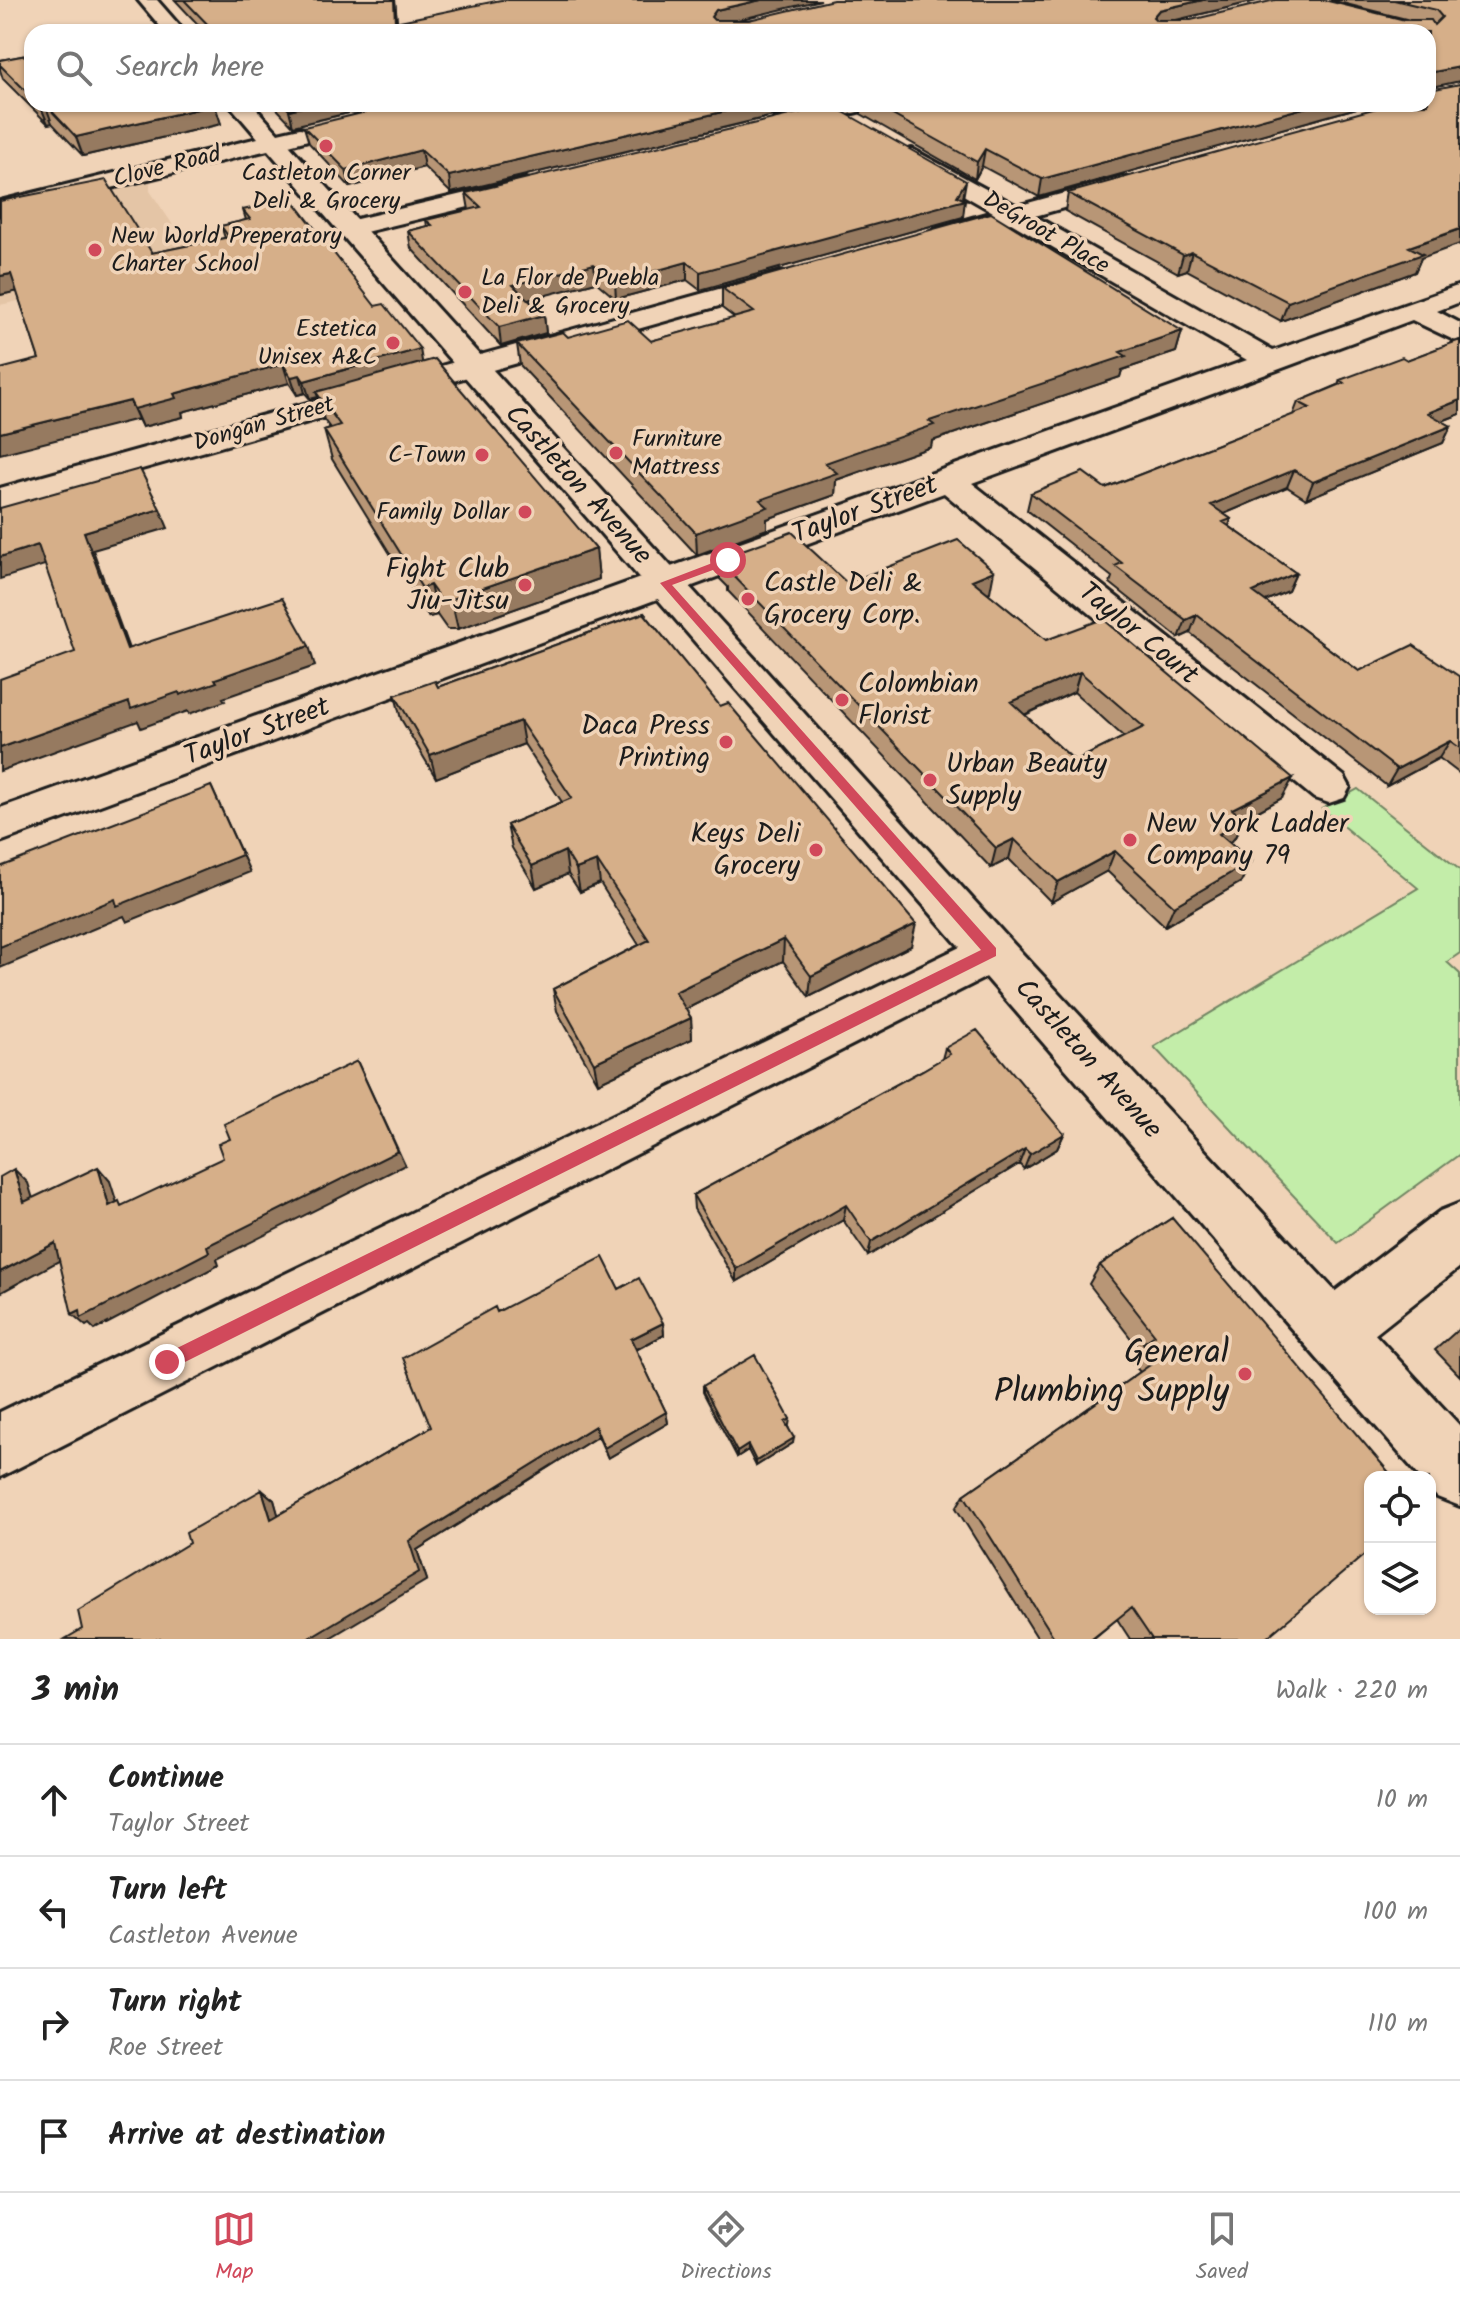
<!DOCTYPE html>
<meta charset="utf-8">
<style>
:root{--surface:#fff;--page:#f6f6f6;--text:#222;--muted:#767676;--line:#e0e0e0;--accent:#d1495b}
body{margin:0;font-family:Kalam,sans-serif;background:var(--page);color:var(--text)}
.controls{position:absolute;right:24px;bottom:24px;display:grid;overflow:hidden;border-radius:16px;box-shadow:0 2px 6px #0004}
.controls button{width:72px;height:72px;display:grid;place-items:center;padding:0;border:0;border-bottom:2px solid var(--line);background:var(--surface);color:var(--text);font:40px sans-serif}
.stop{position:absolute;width:24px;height:24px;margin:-18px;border:6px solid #d1495b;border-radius:50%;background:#fff}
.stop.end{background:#d1495b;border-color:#fff;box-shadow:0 2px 8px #0008}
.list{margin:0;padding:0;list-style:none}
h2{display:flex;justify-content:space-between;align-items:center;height:104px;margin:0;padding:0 32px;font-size:34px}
h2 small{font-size:26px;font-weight:400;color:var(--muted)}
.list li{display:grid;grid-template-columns:52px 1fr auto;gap:24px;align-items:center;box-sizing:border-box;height:112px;padding:0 32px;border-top:2px solid var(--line)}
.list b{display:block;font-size:30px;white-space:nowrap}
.list p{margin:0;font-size:26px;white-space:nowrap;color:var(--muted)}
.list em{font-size:26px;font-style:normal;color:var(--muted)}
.icon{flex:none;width:44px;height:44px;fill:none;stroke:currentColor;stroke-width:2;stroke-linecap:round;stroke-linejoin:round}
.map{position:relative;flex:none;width:1460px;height:1639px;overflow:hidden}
.search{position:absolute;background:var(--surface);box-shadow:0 2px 6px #0004;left:24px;right:24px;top:24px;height:88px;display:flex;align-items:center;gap:20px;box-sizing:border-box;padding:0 28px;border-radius:24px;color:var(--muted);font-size:30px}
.sheet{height:552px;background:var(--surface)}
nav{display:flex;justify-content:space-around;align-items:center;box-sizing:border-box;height:112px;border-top:2px solid var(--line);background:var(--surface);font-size:22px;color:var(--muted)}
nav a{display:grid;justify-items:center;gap:4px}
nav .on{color:var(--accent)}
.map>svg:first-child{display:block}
.built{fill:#e4c5a6}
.green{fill:#c3eda9;stroke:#708462;stroke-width:2}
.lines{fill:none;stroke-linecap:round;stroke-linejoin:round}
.street-casing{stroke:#1c1c1c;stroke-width:6}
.secondary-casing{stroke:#1c1c1c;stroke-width:6}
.street{fill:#f0d3b7;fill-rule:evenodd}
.secondary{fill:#f0d3b7;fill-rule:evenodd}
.wall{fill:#b89676;stroke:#1c1c1c;stroke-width:2;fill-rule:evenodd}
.shaded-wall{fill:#967a60;stroke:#1c1c1c;stroke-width:2}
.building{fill:#d6af89;stroke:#1c1c1c;stroke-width:2;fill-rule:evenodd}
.route{fill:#d1495b}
.poi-dot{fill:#d1495b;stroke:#f0d3b7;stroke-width:3}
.labels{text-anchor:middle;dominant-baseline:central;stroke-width:7;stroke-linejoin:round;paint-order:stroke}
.far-street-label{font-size:24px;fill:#1c1c1c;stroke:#f0d3b7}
.far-poi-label{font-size:24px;fill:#1c1c1c;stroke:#f0d3b7;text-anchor:start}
.street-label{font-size:28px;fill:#1c1c1c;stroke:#f0d3b7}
.poi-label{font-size:28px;fill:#1c1c1c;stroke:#f0d3b7;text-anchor:start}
.near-poi-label{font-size:34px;fill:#1c1c1c;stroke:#f0d3b7;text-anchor:end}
</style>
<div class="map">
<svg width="1460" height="1639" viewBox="0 0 1460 1639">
<rect width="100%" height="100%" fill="#f0d3b7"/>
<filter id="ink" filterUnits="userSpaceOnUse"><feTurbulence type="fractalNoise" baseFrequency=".0125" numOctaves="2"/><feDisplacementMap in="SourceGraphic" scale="16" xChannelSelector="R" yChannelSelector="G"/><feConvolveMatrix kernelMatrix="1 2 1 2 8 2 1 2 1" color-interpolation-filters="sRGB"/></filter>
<g filter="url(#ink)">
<path class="built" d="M 150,182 L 150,191 L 198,262 L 0,305 L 0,217 Z"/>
<path class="green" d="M 1358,789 L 1460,870 L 1460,953 L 1447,962 L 1460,974 L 1460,1154 L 1338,1243 L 1154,1047 L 1418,888 L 1322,809 Z"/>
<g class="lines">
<defs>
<path id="street" d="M 835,104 L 873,104 L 870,109 L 783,130 L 772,123 L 775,118 Z
M 912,149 L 1017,206 L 1123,177 L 1131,179 L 1135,184 L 1131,189 L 1035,216 L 1273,351 L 1460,285 L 1460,302 L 1437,311 L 1460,323 L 1460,343 L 1412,320 L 972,483 L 1344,776 L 1350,787 L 1344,798 L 1329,803 L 1314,798 L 944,493 L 0,842 L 0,808 L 1247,360 L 1011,223 L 943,242 L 934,239 L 930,234 L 934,229 L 993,212 L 904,161 L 900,156 L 904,151 Z
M 525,179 L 534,181 L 537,186 L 534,191 L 349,236 L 340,233 L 336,228 L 340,223 Z
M 780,272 L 790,274 L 794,280 L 790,286 L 0,509 L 0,488 Z
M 991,932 L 1008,938 L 1015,952 L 1008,966 L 0,1477 L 0,1412 Z
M 1460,1203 L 1460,1267 L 1354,1351 L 1333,1360 L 1312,1351 L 1303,1330 L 1312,1309 L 1440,1211 Z"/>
<path id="secondary" d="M 138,0 L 157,0 L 185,32 L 165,32 Z
M 229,104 L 252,104 L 278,133 L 300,128 L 308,130 L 311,135 L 308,140 L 289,145 L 1008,938 L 1460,1426 L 1460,1506 L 1437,1497 L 1430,1489 L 1430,1477 L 1420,1477 L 268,150 L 0,215 L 0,201 L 258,138 Z"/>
</defs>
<use href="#street" class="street-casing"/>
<use href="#secondary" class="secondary-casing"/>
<use href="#street" class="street"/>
<use href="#secondary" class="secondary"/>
</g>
<path class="wall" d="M 175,0 L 395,0 L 397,22 L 738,20 L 1260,0 L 1176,20 L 1410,20 L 1330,0 L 1460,0 L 1460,81 L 1431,87 L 1421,258 L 1415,272 L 1281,321 L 1187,270 L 1178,273 L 1065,211 L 1068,193 L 1428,104 L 1428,32 L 205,32 Z
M 32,54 L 32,104 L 214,104 L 221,124 L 83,156 L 52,123 L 48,124 L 3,79 L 0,70 L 0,60 Z
M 276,104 L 387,104 L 293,126 L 278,110 Z
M 862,104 L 1371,104 L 1039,197 L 982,166 L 975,179 L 861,114 Z
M 810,107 L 451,193 L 424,167 L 350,187 L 309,143 L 304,127 Z
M 466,193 L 963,199 L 963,217 L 700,290 L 687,280 L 616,299 L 596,282 L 528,299 L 544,315 L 546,333 L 501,346 L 411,248 L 408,231 L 427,226 L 426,220 L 469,210 Z
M 243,210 L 375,306 L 422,363 L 596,549 L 599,579 L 458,629 L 447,629 L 437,615 L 429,617 L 332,459 L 324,430 L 330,428 L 324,420 L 318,397 L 310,399 L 305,393 L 297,395 L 289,383 L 182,412 L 183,417 L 142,427 L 138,419 L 39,359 L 17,291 L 0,295 L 152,253 L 225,238 L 221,226 L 246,220 Z
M 722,288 L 1182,331 L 1176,352 L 1122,370 L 1120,377 L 932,441 L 931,447 L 836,480 L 835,495 L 767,519 L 767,529 L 697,555 L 520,365 L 517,344 L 568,337 L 651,341 L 735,318 L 722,308 Z
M 1460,340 L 1460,414 L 1442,421 L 1451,426 L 1443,443 L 1306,499 L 1287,487 L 1224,514 L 1231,519 L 1229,526 L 1296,573 L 1288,591 L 1265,601 L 1359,671 L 1460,677 L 1460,774 L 1439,758 L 1387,786 L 1190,633 L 1179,638 L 1110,583 L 1112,577 L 1027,510 L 1031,493 L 1105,488 L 1293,415 L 1298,402 L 1338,385 L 1340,380 L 1407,360 Z
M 720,558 L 847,583 L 990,592 L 987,593 L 1046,640 L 1282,798 L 1244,819 L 1234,839 L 1229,842 L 1251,861 L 1241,882 L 1165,926 L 1107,871 L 1051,902 L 1009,859 L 991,868 L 728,591 L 728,587 L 720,579 ZM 1074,692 L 1124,737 L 1075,761 L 1025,715 Z
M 644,613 L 911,946 L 809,997 L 783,961 L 686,1009 L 691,1018 L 692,1039 L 598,1083 L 557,1011 L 553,989 L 639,945 L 600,883 L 580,892 L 568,874 L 536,888 L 512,848 L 507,825 L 562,802 L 524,744 L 436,778 L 401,719 L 395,695 L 438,687 Z
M 945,1048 L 1064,1134 L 1057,1149 L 1024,1169 L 1019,1164 L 868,1256 L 843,1220 L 736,1282 L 694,1209 L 693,1195 L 923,1070 L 942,1059 Z
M 1172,1218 L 1265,1639 L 1130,1639 L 1117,1619 L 1093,1639 L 1038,1639 L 956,1508 L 964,1495 L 1140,1372 L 1130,1360 L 1139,1349 L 1089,1284 L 1100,1265 Z
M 619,1289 L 663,1323 L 664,1335 L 636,1350 L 666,1412 L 668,1423 L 608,1458 L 598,1436 L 417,1550 L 427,1580 L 82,1629 L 189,1543 L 262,1490 L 274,1500 L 278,1515 L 431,1427 L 497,1312 Z
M 1460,1328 L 1460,1376 L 1435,1350 Z
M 703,1386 L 790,1419 L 789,1425 L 788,1426 L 793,1443 L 756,1466 L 748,1450 L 737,1457 L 703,1392 Z"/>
<path class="shaded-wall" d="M 394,0 L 395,0 L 398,32 L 395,22 Z
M 761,0 L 821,0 L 716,25 L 711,17 L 716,10 Z
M 1203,0 L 1260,0 L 1155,25 L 1153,17 L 1159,10 Z
M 1460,67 L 1460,81 L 1428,88 L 1433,72 Z
M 45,104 L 52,123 L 48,124 L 40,105 Z
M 315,104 L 387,104 L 293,126 L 289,110 Z
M 756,104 L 810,104 L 810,107 L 451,193 L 449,176 Z
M 1318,104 L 1371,104 L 1039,197 L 1042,179 Z
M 215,105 L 221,124 L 83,156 L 76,137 Z
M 985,149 L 982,166 L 975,179 L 977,162 Z
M 421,150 L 424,167 L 350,187 L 346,170 Z
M 966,181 L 963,198 L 962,201 L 965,200 L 963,217 L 700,290 L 700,272 L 957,196 Z
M 1460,229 L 1460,244 L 1421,258 L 1415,272 L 1281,321 L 1288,302 L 1409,247 Z
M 1192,252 L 1187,270 L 1178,273 L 1183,255 Z
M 687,262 L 687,280 L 616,299 L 615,282 Z
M 594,264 L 596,282 L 516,303 L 513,285 Z
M 11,274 L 19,291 L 0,295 L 0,276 Z
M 544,315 L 546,333 L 501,346 L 499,327 Z
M 1182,331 L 1176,352 L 1122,370 L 1120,377 L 932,441 L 931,447 L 836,480 L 835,495 L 767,519 L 767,529 L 697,555 L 696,533 L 760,500 L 825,463 L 929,421 L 1120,352 Z
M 420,349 L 423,367 L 316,392 L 318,397 L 310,399 L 304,381 Z
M 283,364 L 289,383 L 182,412 L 183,417 L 142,427 L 134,409 L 174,394 Z
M 300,375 L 305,393 L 297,395 L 291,377 Z
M 1460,400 L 1460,414 L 1419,430 L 1428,413 Z
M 130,401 L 138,419 L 0,454 L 0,433 Z
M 1451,426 L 1443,443 L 1306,499 L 1313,482 Z
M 1294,470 L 1287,487 L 1205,522 L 1211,505 Z
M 160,509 L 168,528 L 93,550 L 136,668 L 127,649 L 84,532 Z
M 38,545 L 48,564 L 0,579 L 0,557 Z
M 596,549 L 599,579 L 458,629 L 451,599 Z
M 994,571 L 990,592 L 968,601 L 972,580 Z
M 1296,573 L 1288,591 L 1245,610 L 1253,592 Z
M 430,585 L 437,615 L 429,617 L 422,588 Z
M 1197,615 L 1190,633 L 1179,638 L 1186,620 Z
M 309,646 L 315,666 L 223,698 L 225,701 L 189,714 L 188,711 L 141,728 L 138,721 L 0,771 L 0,748 L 129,702 L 215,679 Z
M 1080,672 L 1074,692 L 1006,723 L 1011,702 Z
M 520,721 L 524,744 L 436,778 L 430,755 Z
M 1450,741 L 1439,758 L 1387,786 L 1397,769 Z
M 1293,778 L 1282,798 L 1223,830 L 1232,809 Z
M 211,786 L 250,872 L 127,922 L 124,916 L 0,968 L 0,947 Z
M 1244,819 L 1234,839 L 1210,854 L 1219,834 Z
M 1014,839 L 1009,859 L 991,868 L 996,848 Z
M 565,851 L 568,874 L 536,888 L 532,866 Z
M 1115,851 L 1107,871 L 1051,902 L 1058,882 Z
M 597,861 L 600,883 L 580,892 L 576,869 Z
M 1251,861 L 1241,882 L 1165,926 L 1174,906 Z
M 916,924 L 911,946 L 809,997 L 811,976 Z
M 784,939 L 783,961 L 676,1014 L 675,992 Z
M 691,1018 L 692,1039 L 598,1083 L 594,1063 Z
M 357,1061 L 405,1165 L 217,1259 L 219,1265 L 95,1330 L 89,1324 L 86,1326 L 72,1314 L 207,1246 Z
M 1064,1134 L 1057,1149 L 1024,1169 L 1030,1154 Z
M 1025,1149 L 1019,1164 L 868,1256 L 871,1242 Z
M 98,1167 L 110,1181 L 122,1219 L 109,1206 Z
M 14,1169 L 28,1183 L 38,1215 L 24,1202 Z
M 846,1205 L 843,1220 L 736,1282 L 736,1269 Z
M 55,1243 L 68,1256 L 0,1293 L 0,1272 Z
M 663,1323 L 664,1335 L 633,1351 L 631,1339 Z
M 666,1412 L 668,1423 L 608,1458 L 604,1448 Z
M 595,1426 L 598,1436 L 417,1550 L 427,1580 L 328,1639 L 307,1639 L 409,1541 Z
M 794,1438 L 793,1443 L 756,1466 L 756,1461 Z
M 748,1445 L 748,1450 L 737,1457 L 737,1452 Z
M 262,1490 L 274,1500 L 282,1528 L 271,1519 Z"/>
<path class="building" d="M 184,0 L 394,0 L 395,22 L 501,0 L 761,0 L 716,10 L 711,17 L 714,20 L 749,20 L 833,0 L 1203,0 L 1159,10 L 1153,17 L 1156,20 L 1191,20 L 1275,0 L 1324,0 L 1405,20 L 1431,20 L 1434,25 L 1442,17 L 1436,10 L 1394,0 L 1460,0 L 1460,67 L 1433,72 L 1430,90 L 1460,84 L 1460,229 L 1409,247 L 1423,254 L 1288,302 L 1192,252 L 1183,255 L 1068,193 L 1391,104 L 1428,104 L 1428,32 L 215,32 Z
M 32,54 L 32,97 L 0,65 L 0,60 Z
M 45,104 L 214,104 L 215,105 L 76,137 Z
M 283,104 L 315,104 L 289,110 Z
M 399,104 L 756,104 L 449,176 L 421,150 L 346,170 L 304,127 Z
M 873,104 L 1318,104 L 1042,179 L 985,149 L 977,162 Z
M 831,105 L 966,181 L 957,196 L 965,200 L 700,272 L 687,262 L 615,282 L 594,264 L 513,285 L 544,315 L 499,327 L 408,231 L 432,225 L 426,220 L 481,207 L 466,193 Z
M 106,180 L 152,253 L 229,237 L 221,226 L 250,219 L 243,210 L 292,199 L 375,306 L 384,304 L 420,349 L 304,381 L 300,375 L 291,377 L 283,364 L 174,394 L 176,398 L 134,409 L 130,401 L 0,433 L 0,369 L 39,359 L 11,274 L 0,276 L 0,201 Z
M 991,213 L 1182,331 L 1120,352 L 1126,356 L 929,421 L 934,425 L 825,463 L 837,473 L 760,500 L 768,507 L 696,533 L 517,344 L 563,332 L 568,337 L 628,320 L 651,341 L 754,312 L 722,288 Z
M 1460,340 L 1460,400 L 1428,413 L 1451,426 L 1313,482 L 1294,470 L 1211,505 L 1231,519 L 1223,522 L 1296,573 L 1253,592 L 1359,671 L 1413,645 L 1460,677 L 1460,748 L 1450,741 L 1397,769 L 1197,615 L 1186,620 L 1115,566 L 1122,563 L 1031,493 L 1083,472 L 1105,488 L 1310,408 L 1298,402 L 1344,383 L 1340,380 L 1402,357 L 1407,360 Z
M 435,359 L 596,549 L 451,599 L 440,599 L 430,585 L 422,588 L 324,430 L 340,425 L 316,392 Z
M 140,469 L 160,509 L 84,532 L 127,649 L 282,598 L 309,646 L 215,679 L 217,682 L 180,695 L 179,692 L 131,709 L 129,702 L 0,748 L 0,679 L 75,652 L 38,545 L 0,557 L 0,508 Z
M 792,532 L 847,583 L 958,540 L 994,571 L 972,580 L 1046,640 L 1103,619 L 1293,778 L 1232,809 L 1244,819 L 1219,834 L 1251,861 L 1174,906 L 1115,851 L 1058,882 L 1014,839 L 996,848 L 728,570 L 730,569 L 720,558 ZM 1080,672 L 1144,727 L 1075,761 L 1011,702 Z
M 644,613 L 720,706 L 728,703 L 916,924 L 811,976 L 784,939 L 675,992 L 691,1018 L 594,1063 L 553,989 L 649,940 L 597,861 L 576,869 L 565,851 L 532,866 L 507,825 L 572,798 L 520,721 L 430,755 L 395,695 L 435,681 L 438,687 Z
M 211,786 L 242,855 L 117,906 L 115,899 L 0,947 L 0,867 Z
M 977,1030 L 1064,1134 L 1030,1154 L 1025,1149 L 871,1242 L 846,1205 L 736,1269 L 693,1195 L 923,1070 L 950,1054 L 945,1048 Z
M 357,1061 L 398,1151 L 207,1246 L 209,1252 L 81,1318 L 80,1310 L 72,1314 L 55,1243 L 0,1272 L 0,1177 L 14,1169 L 24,1202 L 98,1167 L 109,1206 L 119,1201 L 121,1206 L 223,1158 L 218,1144 L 230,1139 L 224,1124 Z
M 1172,1218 L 1393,1477 L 1370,1477 L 1370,1550 L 1265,1639 L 1152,1639 L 1131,1608 L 1092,1639 L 1055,1639 L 964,1495 L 1157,1360 L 1143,1343 L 1155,1335 L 1100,1265 Z
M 603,1257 L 619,1289 L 639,1278 L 663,1323 L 631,1339 L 666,1412 L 604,1448 L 595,1426 L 409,1541 L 419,1572 L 307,1639 L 65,1639 L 82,1629 L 78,1611 L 189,1543 L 186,1533 L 262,1490 L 271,1519 L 431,1427 L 403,1358 L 495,1307 L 497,1312 Z
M 755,1355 L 790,1419 L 785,1422 L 794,1438 L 756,1461 L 748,1445 L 737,1452 L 703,1386 Z"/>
</g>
<path class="route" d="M 728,557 L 733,560 L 732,563 L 672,585 L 996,948 L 996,956 L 173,1368 L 167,1371 L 161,1368 L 158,1362 L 161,1356 L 981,950 L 660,583 Z"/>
<g class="poi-dot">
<circle cx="326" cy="146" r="8"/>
<circle cx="95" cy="250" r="8"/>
<circle cx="465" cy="292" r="8"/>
<circle cx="393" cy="343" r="8"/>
<circle cx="616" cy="453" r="8"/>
<circle cx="482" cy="455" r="8"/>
<circle cx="525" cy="512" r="8"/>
<circle cx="525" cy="585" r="8"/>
<circle cx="748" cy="599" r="8"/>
<circle cx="842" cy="700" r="8"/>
<circle cx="726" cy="742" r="8"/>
<circle cx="930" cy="780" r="8"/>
<circle cx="1130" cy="840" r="8"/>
<circle cx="816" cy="850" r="8"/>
<circle cx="1245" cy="1374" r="8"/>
</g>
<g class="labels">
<g class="far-street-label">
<text transform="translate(167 167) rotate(-14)">Clove Road</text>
<text transform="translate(1046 233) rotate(30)">DeGroot Place</text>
<text transform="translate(264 424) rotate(-16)">Dongan Street</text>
</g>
<g class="far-poi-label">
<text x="326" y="173" text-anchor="middle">Castleton Corner<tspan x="326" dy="28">Deli &amp; Grocery</tspan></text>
<text x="111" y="236">New World Preperatory<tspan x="111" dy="28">Charter School</tspan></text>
<text x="481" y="278">La Flor de Puebla<tspan x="481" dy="28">Deli &amp; Grocery</tspan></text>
<text x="377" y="329" text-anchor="end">Estetica<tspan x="377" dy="28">Unisex A&amp;C</tspan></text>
<text x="632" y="439">Furniture<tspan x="632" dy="28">Mattress</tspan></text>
<text x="466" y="455" text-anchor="end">C-Town</text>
<text x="509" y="512" text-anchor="end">Family Dollar</text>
</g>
<g class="street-label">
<text transform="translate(578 485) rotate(48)">Castleton Avenue</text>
<text transform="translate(865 510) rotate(-20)">Taylor Street</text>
<text transform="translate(1138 634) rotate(39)">Taylor Court</text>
<text transform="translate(257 732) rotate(-20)">Taylor Street</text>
<text transform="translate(1088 1059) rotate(48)">Castleton Avenue</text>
</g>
<g class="poi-label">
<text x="509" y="569" text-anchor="end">Fight Club<tspan x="509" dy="32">Jiu-Jitsu</tspan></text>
<text x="764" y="583">Castle Deli &amp;<tspan x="764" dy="32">Grocery Corp.</tspan></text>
<text x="858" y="684">Colombian<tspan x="858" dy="32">Florist</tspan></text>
<text x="710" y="726" text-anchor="end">Daca Press<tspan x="710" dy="32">Printing</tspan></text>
<text x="946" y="764">Urban Beauty<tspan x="946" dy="32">Supply</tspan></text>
<text x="1146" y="824">New York Ladder<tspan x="1146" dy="32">Company 79</tspan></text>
<text x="800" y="834" text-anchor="end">Keys Deli<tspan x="800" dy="32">Grocery</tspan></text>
</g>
<g class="near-poi-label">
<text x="1229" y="1354">General<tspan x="1229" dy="39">Plumbing Supply</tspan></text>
</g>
</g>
</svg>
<div class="controls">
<button><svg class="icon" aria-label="locate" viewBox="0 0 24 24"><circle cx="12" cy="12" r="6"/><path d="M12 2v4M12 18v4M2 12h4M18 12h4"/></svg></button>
<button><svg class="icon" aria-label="layers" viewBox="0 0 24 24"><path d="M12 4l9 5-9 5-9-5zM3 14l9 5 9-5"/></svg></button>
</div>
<div class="stop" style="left:728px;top:560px"></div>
<div class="stop end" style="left:167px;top:1362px"></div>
<div class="search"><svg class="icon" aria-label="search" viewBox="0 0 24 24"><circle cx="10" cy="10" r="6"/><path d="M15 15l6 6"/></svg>Search here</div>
</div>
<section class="sheet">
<h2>3 min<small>Walk · 220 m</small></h2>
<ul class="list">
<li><svg class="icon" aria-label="ahead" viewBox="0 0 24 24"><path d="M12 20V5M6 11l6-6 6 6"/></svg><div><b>Continue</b><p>Taylor Street</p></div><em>10 m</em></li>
<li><svg class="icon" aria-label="left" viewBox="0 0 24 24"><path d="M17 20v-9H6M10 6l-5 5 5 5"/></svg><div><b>Turn left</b><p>Castleton Avenue</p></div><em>100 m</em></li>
<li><svg class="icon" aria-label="right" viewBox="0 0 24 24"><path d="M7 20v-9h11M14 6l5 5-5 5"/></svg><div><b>Turn right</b><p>Roe Street</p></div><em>110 m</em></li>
<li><svg class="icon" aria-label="arrive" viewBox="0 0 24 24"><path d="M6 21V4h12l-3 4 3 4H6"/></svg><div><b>Arrive at destination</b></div></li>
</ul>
</section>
<nav>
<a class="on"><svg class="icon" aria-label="map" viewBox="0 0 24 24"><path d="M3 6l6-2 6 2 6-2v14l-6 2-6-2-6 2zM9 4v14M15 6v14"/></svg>Map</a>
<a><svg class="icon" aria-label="directions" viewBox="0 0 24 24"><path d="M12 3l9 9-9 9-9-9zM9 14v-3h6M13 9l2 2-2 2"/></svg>Directions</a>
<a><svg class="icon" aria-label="saved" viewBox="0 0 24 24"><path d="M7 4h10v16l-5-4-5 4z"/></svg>Saved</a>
</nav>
